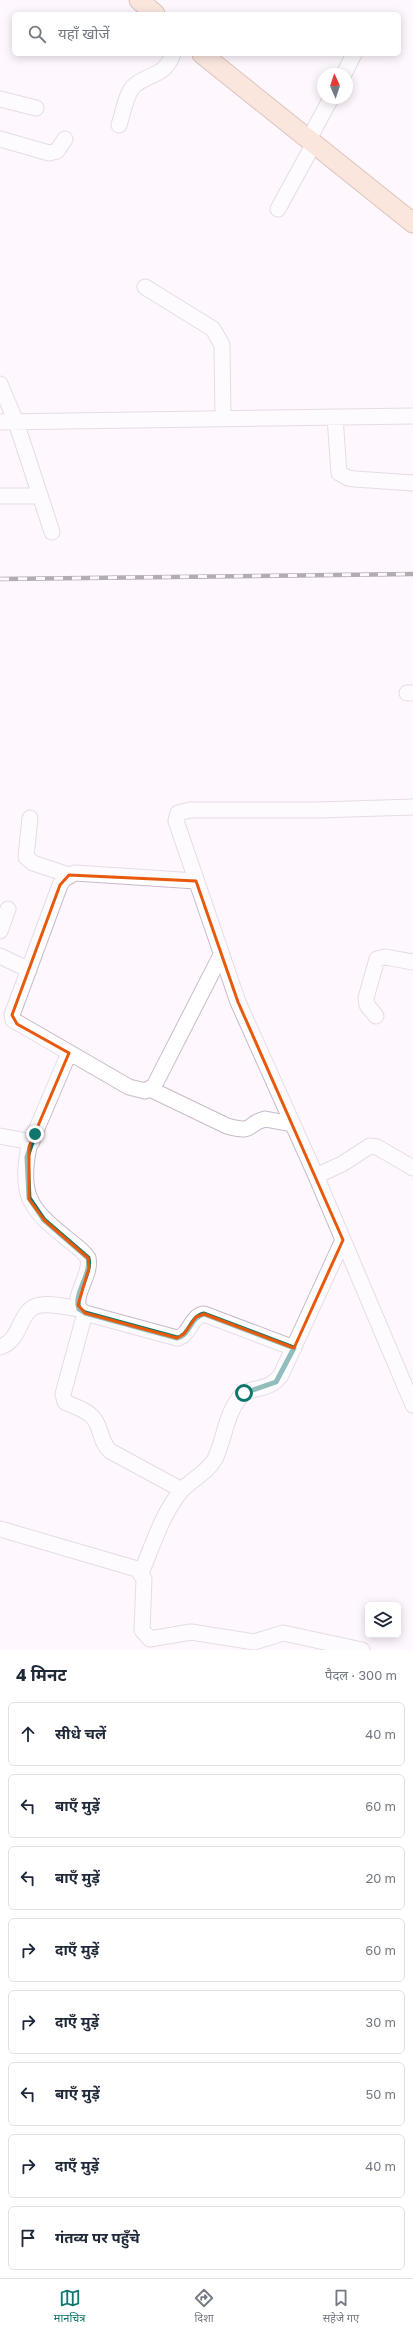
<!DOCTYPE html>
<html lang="hi">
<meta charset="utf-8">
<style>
:root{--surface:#fff;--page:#f6f6f7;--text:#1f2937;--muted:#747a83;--line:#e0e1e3;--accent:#0f766e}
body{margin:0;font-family:"Golos Text","Noto Sans Devanagari",sans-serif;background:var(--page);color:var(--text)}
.controls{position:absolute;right:12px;bottom:12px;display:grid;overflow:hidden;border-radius:6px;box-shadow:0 2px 10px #0003}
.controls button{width:36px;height:36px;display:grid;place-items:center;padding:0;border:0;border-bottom:1px solid var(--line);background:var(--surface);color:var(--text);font:20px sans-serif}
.compass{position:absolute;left:317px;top:68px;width:36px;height:36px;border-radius:50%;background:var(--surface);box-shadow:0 2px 10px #0003;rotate:357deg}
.stop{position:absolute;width:12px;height:12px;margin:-9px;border:3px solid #0f766e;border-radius:50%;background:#fff}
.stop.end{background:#0f766e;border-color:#fff;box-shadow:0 1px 4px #0008}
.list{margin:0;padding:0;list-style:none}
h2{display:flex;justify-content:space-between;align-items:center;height:52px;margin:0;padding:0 16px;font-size:17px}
h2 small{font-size:13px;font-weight:400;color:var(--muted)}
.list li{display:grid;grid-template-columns:26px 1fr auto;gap:12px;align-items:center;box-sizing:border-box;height:64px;margin:0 8px 8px;padding:0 8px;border:1px solid var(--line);border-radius:6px}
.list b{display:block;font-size:15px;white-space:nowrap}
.list em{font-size:13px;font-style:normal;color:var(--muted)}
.icon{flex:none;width:22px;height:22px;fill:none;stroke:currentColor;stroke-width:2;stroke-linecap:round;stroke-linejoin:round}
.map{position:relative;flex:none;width:413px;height:1650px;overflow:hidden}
.search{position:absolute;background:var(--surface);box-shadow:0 2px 10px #0003;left:12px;right:12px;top:12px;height:44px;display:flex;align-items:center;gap:10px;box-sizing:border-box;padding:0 14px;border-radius:6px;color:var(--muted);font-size:15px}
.sheet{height:628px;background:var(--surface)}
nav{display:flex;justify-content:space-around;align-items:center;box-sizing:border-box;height:56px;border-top:1px solid var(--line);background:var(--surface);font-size:11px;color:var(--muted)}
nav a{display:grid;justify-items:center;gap:2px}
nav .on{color:var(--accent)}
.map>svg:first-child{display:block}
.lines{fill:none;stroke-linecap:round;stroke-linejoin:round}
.minor-casing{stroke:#cab9cb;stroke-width:17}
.major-casing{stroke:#b2866b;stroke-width:21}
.minor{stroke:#fff;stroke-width:15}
.major{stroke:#f7d0b5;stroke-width:19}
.rail-casing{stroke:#59535a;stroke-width:4.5}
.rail{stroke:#fef7fe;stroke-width:3;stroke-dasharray:9;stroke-linecap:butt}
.route{stroke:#0f766e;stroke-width:5}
.marked{fill:none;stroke:#e8590c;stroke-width:3;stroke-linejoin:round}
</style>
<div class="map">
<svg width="413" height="1650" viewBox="0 0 413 1650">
<rect width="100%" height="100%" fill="#fef7fe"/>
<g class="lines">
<defs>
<path id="minor" d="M 344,74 L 354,54
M 0,99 L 36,108
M 119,125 C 123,114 126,92 135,85 C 152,72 164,77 173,54
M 0,139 L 49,153 L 57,151 L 65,139
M 308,141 L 331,98
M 278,209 L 313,145
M 145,287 L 213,329 L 222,345 L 223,419
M 0,384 L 16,422 L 52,532
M 335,417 L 339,473 L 348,478 L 355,479 L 413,483
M 0,422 L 413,416
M 0,496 L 40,496
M 407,693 L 413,693
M 413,807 L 318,810 L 190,810 L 178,813 L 176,821 L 238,1002 L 316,1176 L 413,1405
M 30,818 L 26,857 L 33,863 L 69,875
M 196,881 L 75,873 L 64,879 L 60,885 L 12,1015 L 13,1020 L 129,1087 L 145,1091 L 154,1086 L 221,955
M 0,931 L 8,909
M 0,956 L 29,970
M 376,1016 L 367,1005 L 366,998 L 377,959 L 385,957 L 413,962
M 69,1053 L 29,1147 C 19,1194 30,1209 65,1237 C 73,1244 82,1249 88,1258 C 92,1275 73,1293 79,1309 L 85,1313 L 177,1338 C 190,1336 190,1316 204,1314 L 294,1348
M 150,1089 L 227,1126 C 256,1134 245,1124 265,1119 L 292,1124
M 0,1136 L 32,1142
M 316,1176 L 342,1164 L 370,1146 L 377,1147 L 413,1168
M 85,1313 L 63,1394 L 65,1402 C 78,1408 92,1411 98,1426 C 102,1436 102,1443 110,1451 L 182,1490
M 0,1347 C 22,1340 18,1313 36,1306 C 48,1302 66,1307 79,1309
M 0,1529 L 137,1569 L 144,1579 L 142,1630 L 150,1639 L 191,1632 L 254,1642 L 283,1633 L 362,1650
M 141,1573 C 153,1545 162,1514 181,1491 C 191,1480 208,1472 215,1459 C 225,1438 225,1416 240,1397 C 250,1385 268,1393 281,1375 L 343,1240"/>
<path id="major" d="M 139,0 L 155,14
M 202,54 L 413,223"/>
</defs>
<use href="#minor" class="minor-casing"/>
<use href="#major" class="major-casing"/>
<use href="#minor" class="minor"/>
<use href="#major" class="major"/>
<defs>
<path id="rail" d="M 0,579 L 413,574"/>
</defs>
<use href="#rail" class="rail-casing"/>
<use href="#rail" class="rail"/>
</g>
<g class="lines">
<path class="route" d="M 35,1134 L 27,1157 L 29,1198 L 44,1220 L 88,1258 C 92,1275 73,1293 79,1309 L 85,1313 L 177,1338 C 190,1336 190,1317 204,1314 L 294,1348 L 276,1382 L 244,1393"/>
</g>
<path d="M0 0H413V1650H0ZM 69,875 L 196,881 L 238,1002 L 343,1240 L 294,1348 L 204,1314 L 196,1317 L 184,1334 L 177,1338 L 85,1313 L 78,1305 L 89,1268 L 88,1258 L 44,1220 L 29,1199 L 29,1147 L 69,1053 L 17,1024 L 12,1015 L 60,885 Z" fill="#fef7fe" fill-opacity=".55" fill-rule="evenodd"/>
<path class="marked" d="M 69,875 L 196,881 L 238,1002 L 343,1240 L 294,1348 L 204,1314 L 196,1317 L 184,1334 L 177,1338 L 85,1313 L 78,1305 L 89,1268 L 88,1258 L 44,1220 L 29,1199 L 29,1147 L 69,1053 L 17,1024 L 12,1015 L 60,885 Z"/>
</svg>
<div class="controls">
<button><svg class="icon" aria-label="layers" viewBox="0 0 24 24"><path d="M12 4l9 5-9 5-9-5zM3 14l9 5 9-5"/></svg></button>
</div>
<svg class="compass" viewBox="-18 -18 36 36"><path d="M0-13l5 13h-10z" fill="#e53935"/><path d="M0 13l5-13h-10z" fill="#747a83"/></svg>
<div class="stop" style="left:244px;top:1393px"></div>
<div class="stop end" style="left:35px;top:1134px"></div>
<div class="search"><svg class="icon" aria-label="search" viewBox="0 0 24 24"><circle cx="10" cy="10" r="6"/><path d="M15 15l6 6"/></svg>यहाँ खोजें</div>
</div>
<section class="sheet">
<h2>4 मिनट<small>पैदल · 300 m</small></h2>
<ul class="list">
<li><svg class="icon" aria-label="ahead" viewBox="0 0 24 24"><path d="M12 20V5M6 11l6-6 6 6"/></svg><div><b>सीधे चलें</b></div><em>40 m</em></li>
<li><svg class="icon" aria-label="left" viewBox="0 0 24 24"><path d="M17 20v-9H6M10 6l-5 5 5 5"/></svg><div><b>बाएँ मुड़ें</b></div><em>60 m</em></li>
<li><svg class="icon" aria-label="left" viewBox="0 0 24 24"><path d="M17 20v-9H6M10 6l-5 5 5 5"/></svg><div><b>बाएँ मुड़ें</b></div><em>20 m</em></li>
<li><svg class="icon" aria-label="right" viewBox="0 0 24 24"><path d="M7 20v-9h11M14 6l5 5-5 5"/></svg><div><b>दाएँ मुड़ें</b></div><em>60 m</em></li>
<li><svg class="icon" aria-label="right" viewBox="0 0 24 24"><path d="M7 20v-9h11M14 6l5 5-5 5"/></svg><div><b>दाएँ मुड़ें</b></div><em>30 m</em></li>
<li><svg class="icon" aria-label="left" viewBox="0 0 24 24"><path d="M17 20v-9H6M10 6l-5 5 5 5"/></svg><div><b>बाएँ मुड़ें</b></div><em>50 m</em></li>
<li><svg class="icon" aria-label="right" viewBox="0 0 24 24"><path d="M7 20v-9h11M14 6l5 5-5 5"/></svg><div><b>दाएँ मुड़ें</b></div><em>40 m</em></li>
<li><svg class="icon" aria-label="arrive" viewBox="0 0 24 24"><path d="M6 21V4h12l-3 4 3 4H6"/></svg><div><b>गंतव्य पर पहुँचे</b></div></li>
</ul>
</section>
<nav>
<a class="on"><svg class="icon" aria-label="map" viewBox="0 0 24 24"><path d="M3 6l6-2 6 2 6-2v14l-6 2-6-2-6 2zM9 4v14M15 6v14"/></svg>मानचित्र</a>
<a><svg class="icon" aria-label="directions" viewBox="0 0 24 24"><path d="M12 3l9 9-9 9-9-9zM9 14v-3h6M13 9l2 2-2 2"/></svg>दिशा</a>
<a><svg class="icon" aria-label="saved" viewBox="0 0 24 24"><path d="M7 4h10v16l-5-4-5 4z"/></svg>सहेजे गए</a>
</nav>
